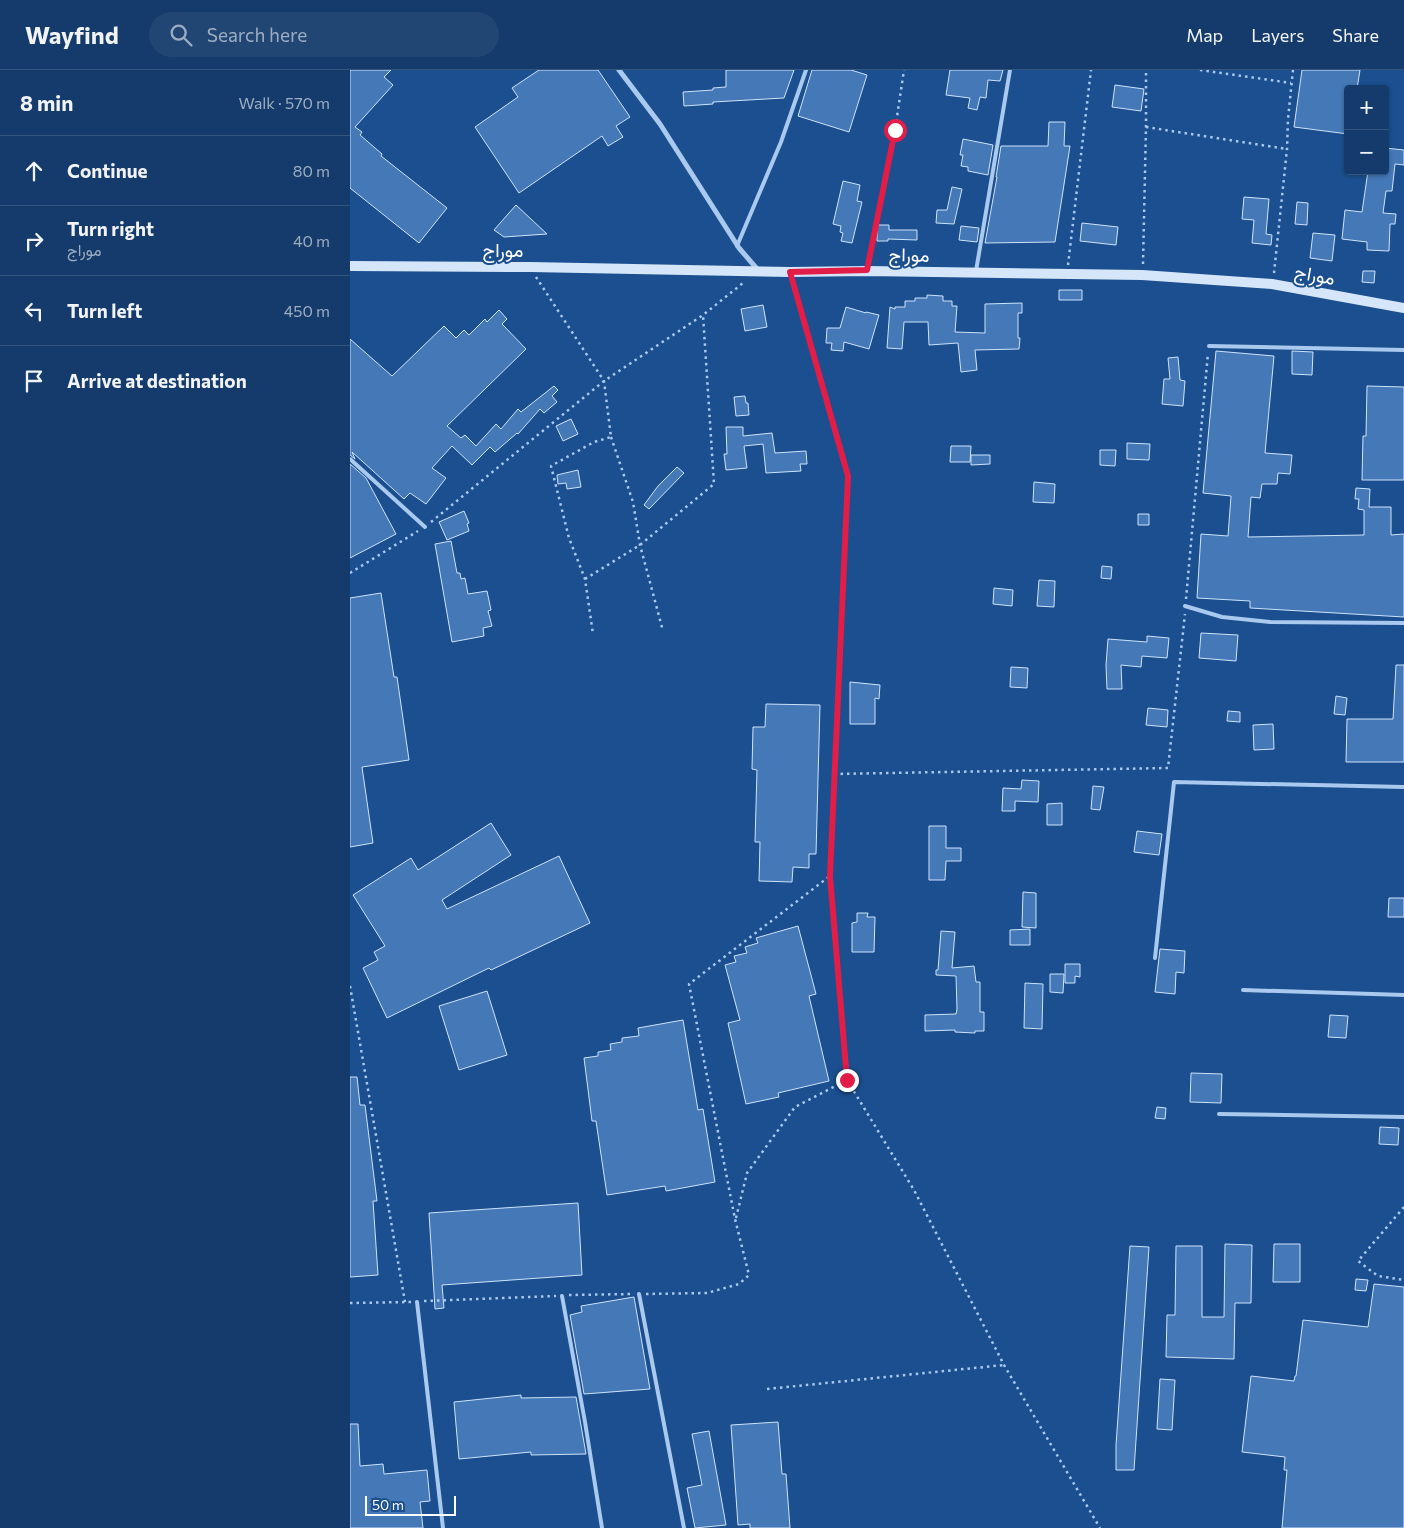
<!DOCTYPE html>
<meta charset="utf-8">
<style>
:root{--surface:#143b6b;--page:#214673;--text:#f1f3f6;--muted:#9dadc1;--line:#33557e}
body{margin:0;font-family:Commissioner,Vazirmatn,sans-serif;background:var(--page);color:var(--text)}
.controls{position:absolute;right:15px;top:15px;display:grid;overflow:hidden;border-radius:5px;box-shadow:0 1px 4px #0004}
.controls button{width:45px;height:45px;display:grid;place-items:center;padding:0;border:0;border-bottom:1px solid var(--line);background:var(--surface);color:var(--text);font:25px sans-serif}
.scale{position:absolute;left:15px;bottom:12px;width:91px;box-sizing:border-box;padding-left:5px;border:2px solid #fff;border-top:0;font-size:14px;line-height:18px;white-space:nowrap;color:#fff;-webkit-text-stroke:4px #1b4f8f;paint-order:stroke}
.stop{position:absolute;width:15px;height:15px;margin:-11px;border:4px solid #e11d48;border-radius:50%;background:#fff}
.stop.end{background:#e11d48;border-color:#fff;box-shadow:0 1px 5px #0008}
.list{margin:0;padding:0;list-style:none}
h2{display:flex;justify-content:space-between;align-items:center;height:65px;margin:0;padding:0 20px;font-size:21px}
h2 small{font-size:16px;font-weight:400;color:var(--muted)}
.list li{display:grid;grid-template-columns:32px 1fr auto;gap:15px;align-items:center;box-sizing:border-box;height:70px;padding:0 20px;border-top:1px solid var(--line)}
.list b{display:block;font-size:19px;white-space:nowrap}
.list p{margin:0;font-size:16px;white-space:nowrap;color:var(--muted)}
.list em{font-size:16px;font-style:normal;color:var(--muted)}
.icon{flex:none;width:28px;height:28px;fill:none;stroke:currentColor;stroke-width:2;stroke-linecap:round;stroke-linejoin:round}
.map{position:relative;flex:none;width:1054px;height:1458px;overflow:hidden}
header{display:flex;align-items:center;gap:30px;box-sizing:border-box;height:70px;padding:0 25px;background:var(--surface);border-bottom:1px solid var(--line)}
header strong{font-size:24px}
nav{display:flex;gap:28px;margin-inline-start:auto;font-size:18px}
.search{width:350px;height:45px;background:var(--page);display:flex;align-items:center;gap:12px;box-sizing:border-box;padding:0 18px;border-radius:28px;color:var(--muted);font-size:19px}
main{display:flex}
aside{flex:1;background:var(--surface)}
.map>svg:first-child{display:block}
.building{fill:#4478b7;stroke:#cfe3fa}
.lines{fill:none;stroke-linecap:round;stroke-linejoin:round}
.path{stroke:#a9c9ee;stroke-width:2.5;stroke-dasharray:2.5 4;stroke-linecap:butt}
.service{stroke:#a9c9ee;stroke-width:4}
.minor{stroke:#a9c9ee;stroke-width:5}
.secondary{stroke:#d6e6fa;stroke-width:10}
.route{stroke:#e11d48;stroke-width:6}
.labels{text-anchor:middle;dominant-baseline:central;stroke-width:4;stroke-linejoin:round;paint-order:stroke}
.street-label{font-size:19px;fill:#fff;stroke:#1b4f8f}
</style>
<header>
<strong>Wayfind</strong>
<div class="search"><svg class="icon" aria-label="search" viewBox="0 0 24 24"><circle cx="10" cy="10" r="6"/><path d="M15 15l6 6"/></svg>Search here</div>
<nav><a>Map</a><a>Layers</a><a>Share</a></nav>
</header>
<main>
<aside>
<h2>8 min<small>Walk · 570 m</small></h2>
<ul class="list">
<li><svg class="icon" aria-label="ahead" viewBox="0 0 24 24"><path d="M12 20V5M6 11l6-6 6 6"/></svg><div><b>Continue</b></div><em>80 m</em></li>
<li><svg class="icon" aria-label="right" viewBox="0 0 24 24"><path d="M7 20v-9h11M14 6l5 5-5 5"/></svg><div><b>Turn right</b><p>موراج</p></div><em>40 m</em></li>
<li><svg class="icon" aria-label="left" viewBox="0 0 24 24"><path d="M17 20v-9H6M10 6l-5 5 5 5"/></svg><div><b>Turn left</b></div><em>450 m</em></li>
<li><svg class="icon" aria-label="arrive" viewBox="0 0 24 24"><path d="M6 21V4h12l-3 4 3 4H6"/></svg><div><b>Arrive at destination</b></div></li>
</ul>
</aside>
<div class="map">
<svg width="1054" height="1458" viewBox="0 0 1054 1458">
<rect width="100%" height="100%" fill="#1b4f8f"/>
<path class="building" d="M 0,0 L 41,0 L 34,7 L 43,15 L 5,57 L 12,62 L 10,65 L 32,84 L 31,86 L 97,138 L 69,173 L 0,118 Z
M 189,0 L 248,0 L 280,47 L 266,56 L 273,67 L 258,76 L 252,66 L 169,123 L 125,57 L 168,27 L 162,18 Z
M 376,0 L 444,0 L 434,28 L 363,32 L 363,34 L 334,36 L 333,22 L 363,20 L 363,18 L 376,17 Z
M 462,0 L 501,0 L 517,5 L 499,62 L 448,46 Z
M 600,0 L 653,0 L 650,11 L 638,10 L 636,28 L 630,27 L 627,40 L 618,38 L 620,28 L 596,25 Z
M 952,0 L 1010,0 L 1007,19 L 998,19 L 998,64 L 944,57 Z
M 765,15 L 794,19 L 791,41 L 762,37 Z
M 699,52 L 715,52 L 714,76 L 720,76 L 705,172 L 635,173 L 647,107 L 646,107 L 651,76 L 698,76 Z
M 613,69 L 643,75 L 638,105 L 618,101 L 618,97 L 611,96 L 613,85 L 610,85 Z
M 1035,78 L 1054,80 L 1054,95 L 1045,94 L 1042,121 L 1036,121 L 1033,143 L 1046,144 L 1045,154 L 1040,154 L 1039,181 L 1017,180 L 1017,172 L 992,169 L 995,140 L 1012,142 L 1018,101 L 1035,101 Z
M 493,111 L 510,115 L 507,131 L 512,132 L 502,173 L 491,171 L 493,163 L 490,162 L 491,156 L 483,154 Z
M 602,117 L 612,119 L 604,154 L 586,153 L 587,140 L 597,140 Z
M 894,127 L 919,129 L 916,164 L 922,165 L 921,175 L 902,173 L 904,150 L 892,149 Z
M 947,132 L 958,133 L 957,155 L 945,154 Z
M 166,135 L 197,164 L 154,167 L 144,160 Z
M 732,153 L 768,157 L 766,175 L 730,171 Z
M 527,155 L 539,155 L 539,160 L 567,160 L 567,170 L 538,169 L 538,171 L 527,171 Z
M 611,156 L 629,158 L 627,172 L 609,170 Z
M 963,163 L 985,165 L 982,191 L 960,188 Z
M 1013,201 L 1025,201 L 1024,213 L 1012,212 Z
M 709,220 L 732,220 L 732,230 L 709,230 Z
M 577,225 L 593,226 L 593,231 L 602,231 L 602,236 L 607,236 L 605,262 L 635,263 L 635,234 L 672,233 L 672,243 L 668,243 L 668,268 L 670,268 L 669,279 L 625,280 L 627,300 L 611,302 L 608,273 L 579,275 L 578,252 L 554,252 L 552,279 L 537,278 L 540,237 L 545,239 L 545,237 L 555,237 L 555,231 L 565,231 L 565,228 L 577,228 Z
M 413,235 L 417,257 L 395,261 L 391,239 Z
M 496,237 L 516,243 L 516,242 L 529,245 L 519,279 L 494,272 L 493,281 L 481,280 L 482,273 L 476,273 L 477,258 L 490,258 Z
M 149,240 L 157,249 L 152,254 L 176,279 L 97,356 L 111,368 L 115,365 L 126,376 L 146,354 L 151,359 L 168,339 L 171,342 L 204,316 L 208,320 L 202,326 L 207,332 L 194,343 L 190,339 L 168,364 L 167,363 L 145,382 L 140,377 L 122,395 L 102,376 L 82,398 L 96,408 L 76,434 L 60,423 L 54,429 L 2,382 L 5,389 L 0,385 L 0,269 L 42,306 L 94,256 L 106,268 L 114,260 L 119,265 L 135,249 L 137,252 Z
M 866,281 L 924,286 L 915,383 L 942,385 L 940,404 L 928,403 L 927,414 L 912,414 L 910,428 L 901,427 L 898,467 L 1014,465 L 1014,440 L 1008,439 L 1009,429 L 1005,429 L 1006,418 L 1020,419 L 1019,437 L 1041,437 L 1041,465 L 1054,464 L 1054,547 L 900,538 L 900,531 L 847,528 L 851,464 L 878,466 L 881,426 L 853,423 Z
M 942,281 L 963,282 L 962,305 L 942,304 Z
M 828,287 L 830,310 L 835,311 L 833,336 L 812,334 L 814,309 L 820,309 L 818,288 Z
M 1017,316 L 1054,317 L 1054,410 L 1012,410 L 1013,366 L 1016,366 Z
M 395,326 L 396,333 L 398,333 L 399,345 L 386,346 L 384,327 Z
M 221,349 L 228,364 L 213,371 L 206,356 Z
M 376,357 L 393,357 L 393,366 L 422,363 L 425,383 L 456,381 L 457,394 L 450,394 L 451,401 L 416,403 L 413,374 L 394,376 L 397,398 L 376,400 L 374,384 L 377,384 Z
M 777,373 L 800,374 L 799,390 L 777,389 Z
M 601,376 L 621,376 L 620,392 L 600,392 Z
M 750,380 L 766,380 L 765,396 L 750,395 Z
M 621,385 L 640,385 L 640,394 L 621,395 Z
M 0,394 L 16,408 L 46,464 L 0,488 Z
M 327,397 L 334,403 L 299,439 L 294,435 L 308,416 Z
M 228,400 L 231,417 L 217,419 L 216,413 L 208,414 L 207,405 Z
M 684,412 L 705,414 L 704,433 L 683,432 Z
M 114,441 L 119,453 L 117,454 L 119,461 L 97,470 L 89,452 Z
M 788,444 L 799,444 L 799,455 L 788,455 Z
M 101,471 L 107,503 L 110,503 L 111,509 L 115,508 L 118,524 L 137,521 L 141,540 L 138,541 L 142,556 L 133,558 L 134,566 L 102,572 L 85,474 Z
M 752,496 L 762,497 L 761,509 L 751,508 Z
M 689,510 L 705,511 L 704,537 L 687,536 Z
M 644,518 L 663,520 L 662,536 L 643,534 Z
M 31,523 L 44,607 L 47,607 L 59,690 L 12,697 L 23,773 L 0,777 L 0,528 Z
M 851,563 L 888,565 L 886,591 L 849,588 Z
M 797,566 L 819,568 L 817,588 L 792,586 L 791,597 L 771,595 L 772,619 L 757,619 L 756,595 L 758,569 L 797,572 Z
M 1046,595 L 1054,595 L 1054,692 L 996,692 L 997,649 L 1043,649 Z
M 661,597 L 678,598 L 677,618 L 660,617 Z
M 500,612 L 530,615 L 529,629 L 525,628 L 525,654 L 500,654 Z
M 986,626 L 997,628 L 995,645 L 984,644 Z
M 416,634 L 470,635 L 466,784 L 459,784 L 459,798 L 443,797 L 442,812 L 409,811 L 410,772 L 405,772 L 407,700 L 402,699 L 403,657 L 415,657 Z
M 798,638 L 818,640 L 817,657 L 796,655 Z
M 878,641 L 890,642 L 890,652 L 877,651 Z
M 923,654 L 924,679 L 904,680 L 903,655 Z
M 672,710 L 689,711 L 688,732 L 665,731 L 665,741 L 652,741 L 653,718 L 671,719 Z
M 743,716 L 754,717 L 750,740 L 741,739 Z
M 712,733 L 712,755 L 697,755 L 697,734 Z
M 141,753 L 161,785 L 92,830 L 97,839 L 209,786 L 240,853 L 141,900 L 139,898 L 37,948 L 13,898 L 28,890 L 24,882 L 35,876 L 3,825 L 61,788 L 68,800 Z
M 579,756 L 596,756 L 596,778 L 611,778 L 611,791 L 596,791 L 595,810 L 579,810 Z
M 787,761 L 812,764 L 809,785 L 784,782 Z
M 673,822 L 686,823 L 686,858 L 672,857 Z
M 1039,828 L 1054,828 L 1054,847 L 1038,847 Z
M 507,843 L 518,843 L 517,847 L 525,847 L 524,882 L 502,882 L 502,853 L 507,852 Z
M 448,856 L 466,924 L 459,926 L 479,1011 L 428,1023 L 429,1027 L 396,1034 L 378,953 L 390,950 L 375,895 L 386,892 L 384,886 L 397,883 L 395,877 L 408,873 L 406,868 Z
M 680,859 L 680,875 L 660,875 L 660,860 Z
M 591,861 L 605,862 L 602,898 L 624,896 L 626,912 L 630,912 L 630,942 L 634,942 L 634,961 L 625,961 L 625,963 L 605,962 L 605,960 L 575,961 L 575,945 L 606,944 L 607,939 L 606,906 L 586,905 L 586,900 L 588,900 Z
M 810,879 L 835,881 L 834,903 L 826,902 L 825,924 L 805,922 Z
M 715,894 L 730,894 L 730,907 L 725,906 L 725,913 L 715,913 Z
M 700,904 L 714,904 L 713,923 L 700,922 Z
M 675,913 L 693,914 L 692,959 L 674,958 Z
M 137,921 L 157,985 L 109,1000 L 89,936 Z
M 980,945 L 998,946 L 996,968 L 978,967 Z
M 333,950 L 348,1040 L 353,1039 L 365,1112 L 316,1121 L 315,1116 L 257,1125 L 246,1051 L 242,1051 L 234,988 L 248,986 L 248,982 L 261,980 L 260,974 L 272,972 L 272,968 L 289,966 L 288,958 Z
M 841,1003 L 872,1004 L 871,1033 L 840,1032 Z
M 0,1007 L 7,1007 L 10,1035 L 15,1035 L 27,1131 L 23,1131 L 28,1205 L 0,1207 Z
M 807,1037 L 816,1038 L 815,1049 L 805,1048 Z
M 1030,1057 L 1049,1058 L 1048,1075 L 1029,1074 Z
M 228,1133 L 232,1205 L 92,1215 L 94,1238 L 85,1239 L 79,1143 Z
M 875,1174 L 902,1175 L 901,1233 L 885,1233 L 884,1289 L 816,1287 L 817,1245 L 825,1245 L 826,1176 L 852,1176 L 852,1247 L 874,1247 Z
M 924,1174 L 950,1174 L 950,1212 L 923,1212 Z
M 780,1176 L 799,1177 L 784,1400 L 766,1400 L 766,1375 Z
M 1006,1209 L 1018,1210 L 1016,1221 L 1005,1220 Z
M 1024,1214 L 1054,1217 L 1054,1458 L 932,1458 L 937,1400 L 934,1400 L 935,1387 L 892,1382 L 901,1306 L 944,1311 L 945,1306 L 946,1306 L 953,1250 L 1018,1257 Z
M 284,1227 L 300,1319 L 234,1324 L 220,1245 L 232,1242 L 231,1236 Z
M 810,1309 L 825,1310 L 822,1360 L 807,1359 Z
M 171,1325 L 171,1328 L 226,1327 L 236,1384 L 181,1385 L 181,1382 L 109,1389 L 104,1332 Z
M 428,1352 L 432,1404 L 436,1404 L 440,1458 L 400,1458 L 400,1454 L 388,1455 L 381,1355 Z
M 0,1354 L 8,1354 L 10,1396 L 33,1394 L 34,1404 L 77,1400 L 80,1431 L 70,1432 L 73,1458 L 0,1458 Z
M 359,1361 L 376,1455 L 345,1458 L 337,1418 L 352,1415 L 342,1364 Z"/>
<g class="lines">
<path class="path" d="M 850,0 L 941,13
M 796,57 L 937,79
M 519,192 L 545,60 L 554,0
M 793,194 L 796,57 L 796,0
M 718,195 L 741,0
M 924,203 L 937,79 L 938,49 L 943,0
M 186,207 L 254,311 L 261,367 L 244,372 L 201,396 L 219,468 L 235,509 L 243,564
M 443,213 L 498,406 L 480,806 L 497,1010 L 564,1120 L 654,1295 L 750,1458
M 261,367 L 283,432 L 290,475 L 313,561
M 81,452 L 254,311 L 353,245 L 393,213
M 0,503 L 68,461
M 235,509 L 290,475 L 364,414 L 353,245
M 836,529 L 858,283
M 484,704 L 818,698 L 835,544
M 0,916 L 55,1232
M 1054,1137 L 1008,1191 L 1028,1206 L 1054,1210
M 386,1148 L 397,1103 L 445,1037 L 497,1010
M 296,1224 L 357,1223 L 389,1214 L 399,1205 L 385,1149 L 339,914 L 480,806
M 219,1225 L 283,1224
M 74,1231 L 206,1226
M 0,1233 L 61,1232
M 417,1319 L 654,1295"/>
<path class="service" d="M 387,176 L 431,72 L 456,0
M 626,201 L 660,0
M 859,276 L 1054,280
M 0,389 L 75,457
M 835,536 L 872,547 L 920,552 L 1054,553
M 805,888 L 824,712 L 1054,717
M 893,920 L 1054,925
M 869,1044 L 1054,1047
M 289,1224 L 334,1458
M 212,1226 L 235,1352 L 252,1458
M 67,1232 L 93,1458"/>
<path class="minor" d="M 269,0 L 310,54 L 389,178 L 408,200"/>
<path class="secondary" d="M 0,196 L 180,197 L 440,202 L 517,201 L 792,205 L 922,214 L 1054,238"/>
</g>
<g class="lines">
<path class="route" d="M 497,1010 L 480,806 L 498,406 L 440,202 L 517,200 L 545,60"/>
</g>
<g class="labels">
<g class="street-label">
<text x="153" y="179">موراج</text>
<text transform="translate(559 184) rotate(1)">موراج</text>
<text transform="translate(965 204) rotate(10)">موراج</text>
</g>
</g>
</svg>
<div class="controls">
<button>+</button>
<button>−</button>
</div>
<div class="scale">50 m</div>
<div class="stop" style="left:545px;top:60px"></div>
<div class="stop end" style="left:497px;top:1010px"></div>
</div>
</main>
